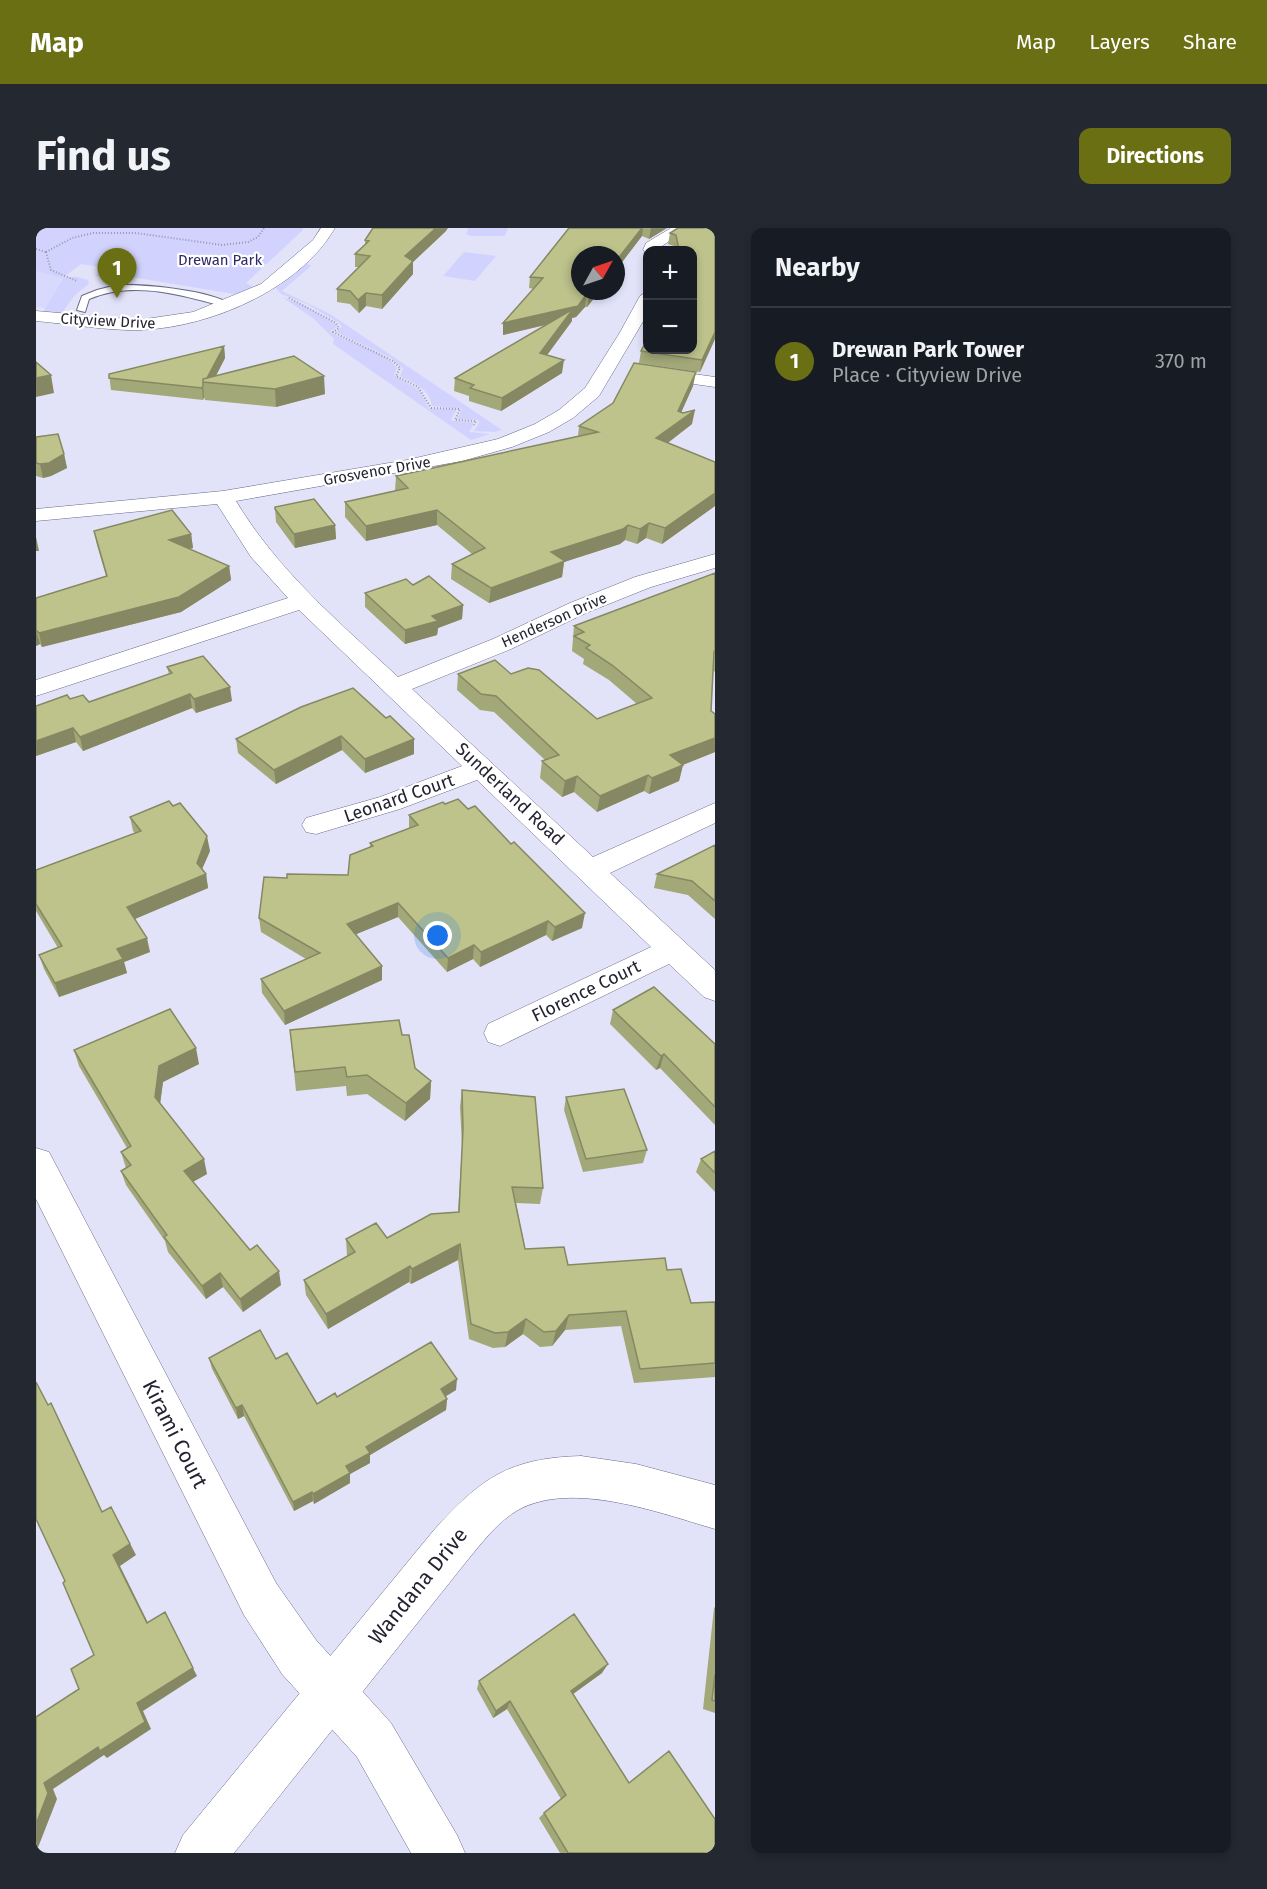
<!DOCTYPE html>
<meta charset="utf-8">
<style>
:root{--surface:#171b24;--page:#242831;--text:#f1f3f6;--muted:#9ea1a6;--line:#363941;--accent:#6a6f13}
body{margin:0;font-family:"Fira Sans",sans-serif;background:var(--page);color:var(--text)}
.controls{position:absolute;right:18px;top:18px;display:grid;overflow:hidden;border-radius:12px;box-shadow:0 3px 9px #0003}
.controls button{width:54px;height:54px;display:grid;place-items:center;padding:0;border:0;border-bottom:2px solid var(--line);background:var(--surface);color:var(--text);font:30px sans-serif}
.compass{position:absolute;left:535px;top:18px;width:54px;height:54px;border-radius:50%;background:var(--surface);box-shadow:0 3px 9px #0003;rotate:50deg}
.you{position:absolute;left:402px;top:708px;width:21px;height:21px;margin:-15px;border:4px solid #fff;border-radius:50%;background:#1a73e8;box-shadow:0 0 0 9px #1a73e833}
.badge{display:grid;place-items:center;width:39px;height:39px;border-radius:50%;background:var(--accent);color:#fff;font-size:20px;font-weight:700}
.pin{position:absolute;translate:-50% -50px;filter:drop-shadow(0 2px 3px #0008)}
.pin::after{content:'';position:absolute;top:32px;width:21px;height:18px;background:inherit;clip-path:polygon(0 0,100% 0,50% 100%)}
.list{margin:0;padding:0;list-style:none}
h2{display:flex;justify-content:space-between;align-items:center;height:78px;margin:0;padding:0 24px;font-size:26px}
h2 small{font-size:20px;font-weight:400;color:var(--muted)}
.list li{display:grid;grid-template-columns:39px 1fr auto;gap:18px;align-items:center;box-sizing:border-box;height:108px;padding:0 24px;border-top:2px solid var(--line)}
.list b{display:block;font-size:22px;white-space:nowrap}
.list p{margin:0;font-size:20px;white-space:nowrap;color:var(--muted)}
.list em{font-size:20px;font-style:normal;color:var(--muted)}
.map{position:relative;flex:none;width:679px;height:1625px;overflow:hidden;border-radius:12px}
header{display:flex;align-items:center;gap:36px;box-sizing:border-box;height:84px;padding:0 30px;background:var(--accent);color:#fff}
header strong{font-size:28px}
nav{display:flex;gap:33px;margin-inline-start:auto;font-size:21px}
.intro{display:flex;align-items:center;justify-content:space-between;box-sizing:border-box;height:144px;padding:0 36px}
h1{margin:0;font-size:42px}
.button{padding:15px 27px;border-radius:12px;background:var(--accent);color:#fff;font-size:21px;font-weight:700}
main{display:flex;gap:36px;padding:0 36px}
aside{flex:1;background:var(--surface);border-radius:12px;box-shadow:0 3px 9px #0003}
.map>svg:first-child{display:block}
.built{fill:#d8dafd}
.green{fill:#d1d3fe}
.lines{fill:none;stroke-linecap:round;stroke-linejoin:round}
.service-casing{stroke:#696a8a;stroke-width:2}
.minor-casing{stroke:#696a8a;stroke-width:1}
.tertiary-casing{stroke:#696a8a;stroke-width:1}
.path{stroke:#9798aa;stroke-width:2;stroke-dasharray:1 2;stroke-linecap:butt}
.service{fill:#fff;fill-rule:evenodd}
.minor{fill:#fff;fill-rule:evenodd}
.tertiary{fill:#fff;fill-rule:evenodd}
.wall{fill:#a3a878}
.shaded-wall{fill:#858862}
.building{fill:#bec38c;stroke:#858862;stroke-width:1.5}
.labels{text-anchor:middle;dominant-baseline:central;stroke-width:4.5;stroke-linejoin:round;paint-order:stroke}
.far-park-label{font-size:15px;fill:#2f2966;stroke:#fff}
.far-street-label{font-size:15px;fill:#232431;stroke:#fff}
.street-label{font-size:18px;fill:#232431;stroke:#fff}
.near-street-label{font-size:21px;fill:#232431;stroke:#fff}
</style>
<header>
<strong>Map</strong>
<nav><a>Map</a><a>Layers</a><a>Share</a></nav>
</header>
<div class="intro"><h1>Find us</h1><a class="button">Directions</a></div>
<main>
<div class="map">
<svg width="679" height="1625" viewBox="0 0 679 1625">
<rect width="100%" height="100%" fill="#e2e3f9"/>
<path class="built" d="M 0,43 L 27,49 L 9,80 L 0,79 Z"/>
<path class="green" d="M 0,0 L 267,0 L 266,3 L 210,55 L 218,59 L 204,67 L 83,47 L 59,48 L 70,40 L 45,36 L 28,49 L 42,49 L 52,52 L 53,56 L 39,67 L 26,85 L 11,87 L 8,82 L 27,50 L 0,43 Z
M 432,0 L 472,0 L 469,8 L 434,8 L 430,6 Z
M 428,24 L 460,28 L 439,53 L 407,48 Z
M 271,35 L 275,38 L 246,63 L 294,86 L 466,202 L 458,204 L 438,203 L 443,195 L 442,192 L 421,191 L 426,181 L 396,178 C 393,160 379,156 364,148 L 367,141 L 355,130 L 300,104 L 306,98 L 303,95 L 271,76 L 245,66 L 240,60 Z
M 246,69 L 267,77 L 300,96 L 301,99 L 294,103 L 296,105 C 313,114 351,124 361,140 L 358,147 L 384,163 L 393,181 L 421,181 L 415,191 L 417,193 L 436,194 L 438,196 L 433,204 L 454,206 L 435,212 L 297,116 L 298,111 L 278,91 Z"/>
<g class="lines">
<defs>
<path id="service" d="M 81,57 C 107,56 174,62 194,76 L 190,79 C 145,67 98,52 53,71 L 49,84 L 41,82 L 46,68 L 61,62 Z"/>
<path id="minor" d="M 673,0 L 666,4 L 641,8 L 623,20 L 622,22 L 612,22 L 612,26 L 607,22 L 610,15 L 635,0 Z
M 612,63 L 612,85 L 563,168 L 537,190 L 513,204 L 476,219 L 426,233 L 200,273 C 242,343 303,394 362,449 L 457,411 L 534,375 L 599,349 L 679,326 L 679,340 L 615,359 L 550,385 L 475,421 L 376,461 L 557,629 L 679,575 L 679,595 L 574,645 L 679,742 L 679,773 L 668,769 L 633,736 L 464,818 L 452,814 L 448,805 L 452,796 L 615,719 L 441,552 L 364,581 L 280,606 L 270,604 L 266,597 L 270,590 L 344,569 L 426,538 L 263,382 L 0,468 L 0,452 L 252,370 L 215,329 L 181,276 L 0,293 L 0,281 L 187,263 L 371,232 L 462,211 L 499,196 L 523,182 L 549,160 L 583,106 L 604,68 Z
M 615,140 L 679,149 L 679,159 L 609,149 L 606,145 L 609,141 Z
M 0,920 L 13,924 L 240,1355 L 280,1412 L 355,1495 L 421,1607 L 429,1625 L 375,1625 L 321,1529 L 246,1446 L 208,1387 L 0,971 Z"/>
<path id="tertiary" d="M 285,0 L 299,0 C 263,62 174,99 105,102 C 71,103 34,96 0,93 L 0,83 L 103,92 L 157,84 L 225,56 L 277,12 Z
M 545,1228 L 600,1236 L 679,1257 L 679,1301 C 624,1285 536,1252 482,1282 C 461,1294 445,1316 430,1334 L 198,1625 L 139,1625 L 147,1607 L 398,1302 C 445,1250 473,1230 545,1228 Z"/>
</defs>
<use href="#service" class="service-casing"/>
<use href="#minor" class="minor-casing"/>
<use href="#tertiary" class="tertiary-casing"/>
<path class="path" d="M 0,21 L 10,24
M 10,24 L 36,10 L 57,5 L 100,5 L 186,17 L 212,14 L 222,9 L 228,0
M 10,24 L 15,42 L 41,53
M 253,70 L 300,95 L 303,100 L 297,104 L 357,133 L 364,140 L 360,148 L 382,159 L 395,180 L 424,181 L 419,192 L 440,193 L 438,197"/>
<use href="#service" class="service"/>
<use href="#minor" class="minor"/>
<use href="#tertiary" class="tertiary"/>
</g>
<path class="wall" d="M 533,0 L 631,0 L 613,11 L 606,8 L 580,42 L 580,27 L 544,63 L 564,63 L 551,79 L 549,79 L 540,89 L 536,90 L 536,93 L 511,127 L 526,145 L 465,183 L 433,173 L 433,168 L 418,163 L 419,150 L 510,97 L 467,107 L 467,95 L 498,61 L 493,60 L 494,49 Z
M 679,0 L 679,111 L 664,144 L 603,135 L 605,123 L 657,122 L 657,22 L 639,22 L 638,18 L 632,16 L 634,5 Z
M 410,3 L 377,34 L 377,46 L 346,81 L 330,78 L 323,85 L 314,76 L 301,74 L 301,61 L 323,39 L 319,39 L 319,26 L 329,17 L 329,12 Z
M 188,118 L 189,130 L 180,148 L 289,166 L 240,179 L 169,172 L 168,169 L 167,172 L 75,162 L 73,146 Z
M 657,158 L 645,184 L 656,196 L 632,215 L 679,234 L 679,278 L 626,316 L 610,310 L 601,316 L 589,312 L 584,316 L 528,334 L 526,349 L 453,375 L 415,351 L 416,336 L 436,326 L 401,297 L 330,313 L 309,289 L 309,274 L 359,263 L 360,248 L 542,208 L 543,198 Z
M 0,209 L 28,226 L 31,240 L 15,248 L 7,250 L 0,248 Z
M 239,281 L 299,297 L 300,311 L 259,320 L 240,294 Z
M 58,303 L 155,306 L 157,320 L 153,321 L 193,338 L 195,352 L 145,384 L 6,419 L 4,416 L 0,418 L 0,370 L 70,348 L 61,317 Z
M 679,345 L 679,444 L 677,442 L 675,483 L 679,486 L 679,524 L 647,537 L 643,553 L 613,566 L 608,563 L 561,584 L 538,564 L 526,569 L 504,550 L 506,533 L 509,532 L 458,484 L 444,482 L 421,462 L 422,446 L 475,446 L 561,491 L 601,476 L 573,452 L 547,436 L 548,431 L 536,423 L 538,398 Z
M 377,357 L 427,377 L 426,391 L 402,400 L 401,407 L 369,416 L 329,379 L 329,365 Z
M 131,439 L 196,473 L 160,485 L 156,480 L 47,523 L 40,514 L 0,528 L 53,474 L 133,446 Z
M 350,490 L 378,511 L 378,526 L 329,545 L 306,522 L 240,556 L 202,525 L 200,511 Z
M 373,587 L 546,700 L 516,713 L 510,707 L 444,739 L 437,731 L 411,744 L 362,689 L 320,706 L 346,752 L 249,797 L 226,765 L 225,751 L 270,731 L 225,704 L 223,690 L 251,650 L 312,647 L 334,620 L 334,615 L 373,600 Z
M 94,589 L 174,623 L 166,641 L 170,646 L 172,660 L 99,691 L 114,724 L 88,734 L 91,745 L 23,769 L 8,741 L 3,727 L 22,720 L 0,683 L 0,642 L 99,605 L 97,603 Z
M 679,617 L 679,691 L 652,667 L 618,660 L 621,646 Z
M 577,782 L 679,816 L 679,897 L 624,840 L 620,842 L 574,796 Z
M 254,802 L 366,807 L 379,840 L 395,853 L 394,871 L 369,893 L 331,866 L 311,868 L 310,858 L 260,863 Z
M 38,822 L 163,836 L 127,854 L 124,875 L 171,946 L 157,954 L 214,1022 L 245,1057 L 207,1084 L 187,1059 L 170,1071 L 132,1024 L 129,1013 L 90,957 L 85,943 L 90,940 L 85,924 L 91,920 L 43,838 Z
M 426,862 L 507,960 L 504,976 L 480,975 L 489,1021 L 532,1037 L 631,1042 L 655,1075 L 679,1074 L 679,1149 L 598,1155 L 585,1098 L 529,1102 L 516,1118 L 504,1119 L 487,1106 L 469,1119 L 457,1120 L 433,1111 L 422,1032 L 375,1056 L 373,1054 L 292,1101 L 270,1067 L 268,1052 L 311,1028 L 310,1011 L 351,1010 L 422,984 L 426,918 L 424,879 Z
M 530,869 L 611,922 L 607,935 L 547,944 L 528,882 Z
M 679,923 L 679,964 L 660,944 L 665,931 Z
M 173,1130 L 240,1131 L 281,1176 L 301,1169 L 420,1162 L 409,1168 L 411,1171 L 410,1182 L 334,1227 L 334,1235 L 314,1246 L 314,1255 L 278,1276 L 277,1273 L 258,1283 L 208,1188 L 202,1191 L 176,1141 Z
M 679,1379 L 679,1485 L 667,1481 L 678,1380 Z
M 566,1445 L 537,1466 L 593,1555 L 679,1625 L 524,1625 L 503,1590 L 508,1585 L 525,1571 L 471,1481 L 457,1490 L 441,1461 L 443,1453 Z"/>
<path class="shaded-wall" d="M 400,0 L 412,0 L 410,3 L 377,34 L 377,46 L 346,81 L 346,67 L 369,28 Z
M 606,0 L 607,0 L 606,8 L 580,42 L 580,33 Z
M 615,0 L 631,0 L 613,11 Z
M 556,63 L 564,63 L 551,79 L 553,67 Z
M 330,65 L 330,78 L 323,85 L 322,72 Z
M 550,67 L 549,79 L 540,89 L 536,90 L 536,93 L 503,138 L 504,125 L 529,92 L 467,107 L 467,95 Z
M 679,104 L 679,111 L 664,144 L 666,132 Z
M 188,118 L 189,130 L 176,155 L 169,154 Z
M 528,132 L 526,145 L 465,183 L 466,170 Z
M 660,144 L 657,158 L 640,196 L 659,182 L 656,196 L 618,225 L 620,210 L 642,183 Z
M 15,147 L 18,165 L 0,169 L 0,150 Z
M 288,148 L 289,166 L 240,179 L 239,161 Z
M 167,157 L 168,169 L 167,172 L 166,160 Z
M 28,226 L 31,240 L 15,248 L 7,250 L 4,236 Z
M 679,265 L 679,278 L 626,316 L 629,300 Z
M 401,282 L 401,297 L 330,313 L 330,298 Z
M 613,295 L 610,310 L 601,316 L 604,301 Z
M 299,297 L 300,311 L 259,320 L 258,306 Z
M 592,297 L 589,312 L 584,316 L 528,334 L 526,349 L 453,375 L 455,360 L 515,324 Z
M 155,306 L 157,320 L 135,326 L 133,312 Z
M 0,309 L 3,323 L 0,323 Z
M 193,338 L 195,352 L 145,384 L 6,419 L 3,405 Z
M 427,377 L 426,391 L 402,400 L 401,407 L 369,416 L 369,402 L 396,388 Z
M 0,402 L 4,416 L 0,418 Z
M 194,459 L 196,473 L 160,485 L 158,471 Z
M 154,466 L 156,480 L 47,523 L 44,509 Z
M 37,500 L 40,514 L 0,528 L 0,513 Z
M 305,508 L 306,522 L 240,556 L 238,542 Z
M 679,510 L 679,524 L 631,543 L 634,527 Z
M 378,511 L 378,526 L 329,545 L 329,531 Z
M 647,537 L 643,553 L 613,566 L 616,550 Z
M 612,547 L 608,563 L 561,584 L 564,568 Z
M 541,548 L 538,564 L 526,569 L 529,553 Z
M 171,608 L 174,623 L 163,648 L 170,646 L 172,660 L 94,693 L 91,679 L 161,635 Z
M 362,675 L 362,689 L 311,710 L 311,696 Z
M 549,685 L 546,700 L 516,713 L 519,699 Z
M 512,693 L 510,707 L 444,739 L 445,724 Z
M 111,710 L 114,724 L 88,734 L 91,745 L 23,769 L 19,755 L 81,721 Z
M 438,717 L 437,731 L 411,744 L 412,730 Z
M 346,738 L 346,752 L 249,797 L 248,783 Z
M 160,820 L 163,836 L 127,854 L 123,884 L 119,869 L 123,838 Z
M 628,826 L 624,840 L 620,842 L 625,828 Z
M 395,853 L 394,871 L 369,893 L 370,875 Z
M 168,931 L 171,946 L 151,957 L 148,943 Z
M 424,1016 L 422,1032 L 375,1056 L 376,1041 Z
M 374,1038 L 373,1054 L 292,1101 L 290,1086 Z
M 243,1043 L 245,1057 L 207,1084 L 204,1071 Z
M 184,1045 L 187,1059 L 170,1071 L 166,1058 Z
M 533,1087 L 529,1102 L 516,1118 L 520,1103 Z
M 490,1091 L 487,1106 L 469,1119 L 472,1104 Z
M 421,1151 L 420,1162 L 404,1172 L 405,1161 Z
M 411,1171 L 410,1182 L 334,1227 L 334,1235 L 314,1246 L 314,1255 L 278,1276 L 277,1266 L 310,1238 L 330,1219 Z
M 15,1175 L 22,1189 L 72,1296 L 66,1284 Z
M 206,1177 L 208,1188 L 202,1191 L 200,1180 Z
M 276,1264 L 277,1273 L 258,1283 L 257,1274 Z
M 75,1279 L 100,1327 L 84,1338 L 117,1405 L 111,1395 L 77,1327 Z
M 129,1384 L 161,1448 L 107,1483 L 115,1501 L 71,1530 L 68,1527 L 17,1561 L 21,1571 L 1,1622 L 0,1623 L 0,1596 L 8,1555 L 101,1475 Z
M 572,1436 L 566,1445 L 530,1471 L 535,1463 Z
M 474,1473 L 471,1481 L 457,1490 L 460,1483 Z"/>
<path class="building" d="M 337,0 L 400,0 L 369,28 L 377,33 L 346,67 L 330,65 L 322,72 L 314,63 L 301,61 L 334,28 L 319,26 L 333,13 L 329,12 Z
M 533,0 L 606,0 L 580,33 L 580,27 L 544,27 L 544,63 L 556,63 L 553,67 L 550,67 L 542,78 L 467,95 L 507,50 L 494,49 Z
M 642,0 L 679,0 L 679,104 L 666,132 L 605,123 L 612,110 L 612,122 L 657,122 L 657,22 L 643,22 L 640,7 L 634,5 Z
M 537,81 L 504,125 L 528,132 L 466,170 L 434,160 L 438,157 L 419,150 Z
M 188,118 L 171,150 L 167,151 L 167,157 L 166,160 L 73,150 L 73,146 Z
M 258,128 L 288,148 L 239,161 L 167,154 L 167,151 Z
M 0,134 L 15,147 L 0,150 Z
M 598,135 L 660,144 L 642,183 L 647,185 L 659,182 L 620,210 L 679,234 L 679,265 L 629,300 L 613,295 L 604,301 L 592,297 L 587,301 L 515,324 L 529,333 L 455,360 L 416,336 L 449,320 L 401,282 L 330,298 L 309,274 L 372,260 L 360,248 L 562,204 L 543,198 L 577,175 Z
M 22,206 L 28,226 L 13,235 L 4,236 L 0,235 L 0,209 Z
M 278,271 L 299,297 L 258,306 L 239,281 L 239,279 Z
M 136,282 L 155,306 L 133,312 L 193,338 L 143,369 L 3,405 L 0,402 L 0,370 L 71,348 L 58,303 Z
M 679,345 L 679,425 L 678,424 L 675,483 L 679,486 L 679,510 L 634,527 L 647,537 L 616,550 L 612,547 L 564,568 L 541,548 L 529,553 L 506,533 L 523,527 L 460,468 L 445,466 L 422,446 L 459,432 L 475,446 L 492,440 L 503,442 L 561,491 L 616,470 L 576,437 L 550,420 L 554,417 L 538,408 L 548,404 L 538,398 Z
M 393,348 L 427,377 L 396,388 L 402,393 L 369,402 L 329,365 L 370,351 L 377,357 Z
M 167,428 L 194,459 L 158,471 L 154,466 L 44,509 L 37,500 L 0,513 L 0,478 L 31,467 L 34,471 L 47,467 L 53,474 L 136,445 L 131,439 Z
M 317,460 L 350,490 L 354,488 L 378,511 L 329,531 L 305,508 L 238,542 L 200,511 L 265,479 Z
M 422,571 L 432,581 L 439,578 L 475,616 L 478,614 L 549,685 L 519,699 L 512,693 L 445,724 L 438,717 L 412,730 L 362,675 L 311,696 L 346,738 L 248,783 L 225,751 L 284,725 L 223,690 L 228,649 L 251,650 L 251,646 L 312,647 L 314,627 L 337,618 L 334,615 L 382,597 L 373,587 L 407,574 L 409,576 Z
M 133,573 L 137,578 L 144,575 L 171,608 L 161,635 L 170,646 L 91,679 L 111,710 L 81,721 L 87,731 L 19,755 L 3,727 L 26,718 L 0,676 L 0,642 L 105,603 L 94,589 Z
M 679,617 L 679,673 L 656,653 L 621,646 Z
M 618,759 L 679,816 L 679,879 L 628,826 L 625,828 L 577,782 Z
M 134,781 L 160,820 L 123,838 L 119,869 L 168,931 L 148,943 L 214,1022 L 221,1017 L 243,1043 L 204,1071 L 184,1045 L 166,1058 L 128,1009 L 131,1007 L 85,943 L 95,937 L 85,924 L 95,918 L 38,822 Z
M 363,792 L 366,807 L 373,807 L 379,840 L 395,853 L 370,875 L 331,847 L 311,849 L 309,839 L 259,844 L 254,802 Z
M 588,861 L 611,922 L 550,931 L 530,869 Z
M 426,862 L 499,869 L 507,960 L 476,959 L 489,1021 L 528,1019 L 532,1037 L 629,1030 L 631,1042 L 645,1041 L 655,1075 L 679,1074 L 679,1135 L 604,1141 L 590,1083 L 533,1087 L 520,1103 L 508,1104 L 490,1091 L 472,1104 L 459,1105 L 435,1096 L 424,1016 L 376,1041 L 374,1038 L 290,1086 L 268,1052 L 319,1024 L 310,1011 L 340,995 L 351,1010 L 395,986 L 423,984 L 427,901 Z
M 679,923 L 679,945 L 665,931 Z
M 224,1102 L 240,1131 L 251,1125 L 281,1176 L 299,1165 L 301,1169 L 395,1114 L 421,1151 L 405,1161 L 411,1171 L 330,1219 L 334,1225 L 310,1238 L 314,1245 L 277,1266 L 276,1264 L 257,1274 L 206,1177 L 200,1180 L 173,1130 Z
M 0,1154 L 12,1177 L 15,1175 L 66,1284 L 75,1279 L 94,1316 L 77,1327 L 111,1395 L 129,1384 L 157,1440 L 101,1475 L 109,1494 L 64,1523 L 62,1519 L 8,1555 L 12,1565 L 0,1596 L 0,1489 L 43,1461 L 35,1441 L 58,1427 L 27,1355 L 29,1353 L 0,1291 Z
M 538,1386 L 572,1436 L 535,1463 L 593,1555 L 633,1523 L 679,1591 L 679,1625 L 532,1625 L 508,1585 L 530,1567 L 474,1473 L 460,1483 L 443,1453 Z
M 679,1446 L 679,1473 L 676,1472 Z"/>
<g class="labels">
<g class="far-park-label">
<text x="184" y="32">Drewan Park</text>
</g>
<g class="far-street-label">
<text transform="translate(72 93) rotate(3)">Cityview Drive</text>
<text transform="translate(341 243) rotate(-10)">Grosvenor Drive</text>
<text transform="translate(518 392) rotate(-24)">Henderson Drive</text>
</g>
<g class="street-label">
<text transform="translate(474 566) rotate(43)">Sunderland Road</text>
<text transform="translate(363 570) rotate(-19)">Leonard Court</text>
<text transform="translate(550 763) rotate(-26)">Florence Court</text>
</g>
<g class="near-street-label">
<text transform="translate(139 1206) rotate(63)">Kirami Court</text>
<text transform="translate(382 1358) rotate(-51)">Wandana Drive</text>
</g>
</g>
</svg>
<div class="controls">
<button>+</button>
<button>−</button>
</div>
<svg class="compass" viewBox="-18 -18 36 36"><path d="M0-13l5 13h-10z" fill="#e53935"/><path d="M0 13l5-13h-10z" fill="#9ea1a6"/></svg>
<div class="you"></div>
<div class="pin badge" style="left:81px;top:70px">1</div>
</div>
<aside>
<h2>Nearby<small></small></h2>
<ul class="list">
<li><span class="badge">1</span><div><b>Drewan Park Tower</b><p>Place · Cityview Drive</p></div><em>370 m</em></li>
</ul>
</aside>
</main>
